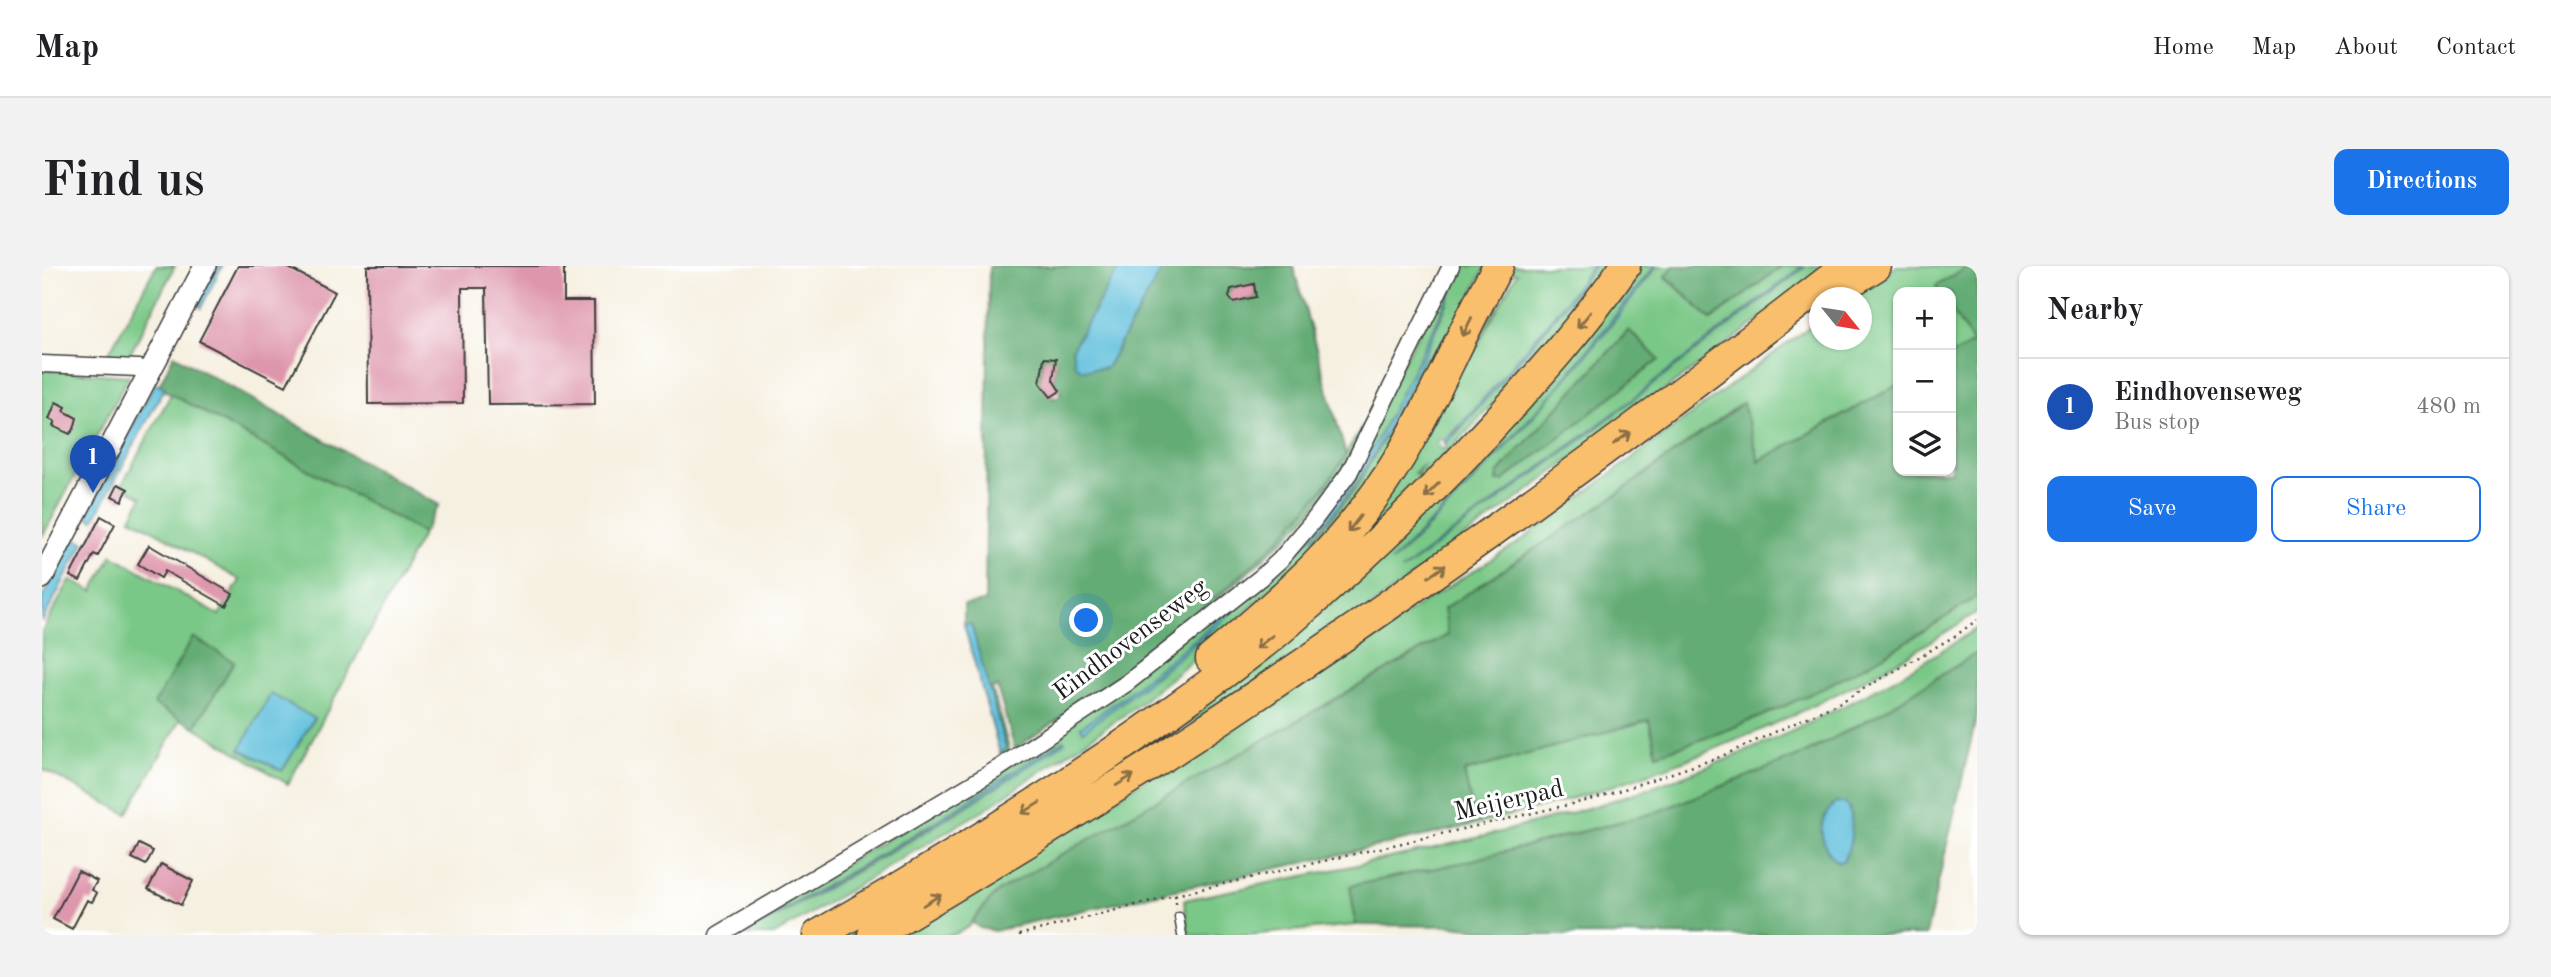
<!DOCTYPE html>
<meta charset="utf-8">
<style>
:root{--surface:#fff;--page:#f2f2f2;--text:#202124;--muted:#757577;--line:#e0e0e0;--accent:#1a73e8}
body{margin:0;font-family:"Old Standard TT",serif;background:var(--page);color:var(--text)}
.controls{position:absolute;right:21px;top:21px;display:grid;overflow:hidden;border-radius:14px;box-shadow:0 2px 5px #0004}
.controls button{width:63px;height:63px;display:grid;place-items:center;padding:0;border:0;border-bottom:2px solid var(--line);background:var(--surface);color:var(--text);font:35px sans-serif}
.compass{position:absolute;left:1767px;top:21px;width:63px;height:63px;border-radius:50%;background:var(--surface);box-shadow:0 2px 5px #0004;rotate:120deg}
.you{position:absolute;left:1045px;top:355px;width:24px;height:24px;margin:-18px;border:5px solid #fff;border-radius:50%;background:#1a73e8;box-shadow:0 0 0 10px #1a73e833}
.badge{display:grid;place-items:center;width:46px;height:46px;border-radius:50%;background:var(--accent);color:#fff;font-size:23px;font-weight:700}
.pin{position:absolute;translate:-50% -58px;filter:drop-shadow(0 2px 4px #0008)}
.pin::after{content:'';position:absolute;top:37px;width:24px;height:21px;background:inherit;clip-path:polygon(0 0,100% 0,50% 100%)}
.list{margin:0;padding:0;list-style:none}
h2{display:flex;justify-content:space-between;align-items:center;height:91px;margin:0;padding:0 28px;font-size:30px}
h2 small{font-size:23px;font-weight:400;color:var(--muted)}
.list li{display:grid;grid-template-columns:46px 1fr auto;gap:21px;align-items:center;box-sizing:border-box;height:98px;padding:0 28px;border-top:2px solid var(--line)}
.list b{display:block;font-size:26px;white-space:nowrap}
.list p{margin:0;font-size:23px;white-space:nowrap;color:var(--muted)}
.list em{font-size:23px;font-style:normal;color:var(--muted)}
.actions{display:flex;gap:14px;padding:21px 28px}
.actions a{flex:1;padding:16px 0;border:2px solid var(--accent);border-radius:14px;text-align:center;font-size:24px;color:var(--accent)}
.actions .main{background:var(--accent);color:#fff}
.icon{flex:none;width:38px;height:38px;fill:none;stroke:currentColor;stroke-width:2;stroke-linecap:round;stroke-linejoin:round}
.map{position:relative;flex:none;width:1935px;height:669px;overflow:hidden;border-radius:14px}
header{display:flex;align-items:center;gap:42px;box-sizing:border-box;height:98px;padding:0 35px;background:var(--surface);border-bottom:2px solid var(--line)}
header strong{font-size:33px}
nav{display:flex;gap:38px;margin-inline-start:auto;font-size:24px}
.intro{display:flex;align-items:center;justify-content:space-between;box-sizing:border-box;height:168px;padding:0 42px}
h1{margin:0;font-size:49px}
.button{padding:18px 32px;border-radius:14px;background:var(--accent);color:#fff;font-size:24px;font-weight:700}
main{display:flex;gap:42px;padding:0 42px}
aside{flex:1;background:var(--surface);border-radius:14px;box-shadow:0 2px 5px #0004}
.map>svg:first-child{display:block}
.green{fill:#7ac887;stroke:#4b7252;stroke-width:2;fill-rule:evenodd}
.forest{fill:#63ac74;stroke:#406448;stroke-width:2;fill-rule:evenodd}
.water{fill:#5ebfdc;stroke:#3d6e7c;stroke-width:2}
.building{fill:#de96ac}
.lines{fill:none;stroke-linecap:round;stroke-linejoin:round}
.service-casing{stroke:#3d3c3a;stroke-width:11}
.minor-casing{stroke:#3d3c3a;stroke-width:19}
.tertiary-casing{stroke:#3d3c3a;stroke-width:24}
.motorway-casing{stroke:#3d3c3a;stroke-width:33}
.path{stroke:#3d3c3a;stroke-width:2.5;stroke-dasharray:2 5;stroke-linecap:butt}
.service{stroke:#fff;stroke-width:8}
.minor{stroke:#fff;stroke-width:16}
.tertiary{stroke:#fff;stroke-width:21}
.motorway{stroke:#f9bf6d;stroke-width:30}
.oneway{stroke:#8a6e44}
.labels{text-anchor:middle;dominant-baseline:central;stroke-width:6;stroke-linejoin:round;paint-order:stroke}
.street-label{font-size:26px;fill:#1c1c1c;stroke:#fff}
</style>
<header>
<strong>Map</strong>
<nav><a>Home</a><a>Map</a><a>About</a><a>Contact</a></nav>
</header>
<div class="intro"><h1>Find us</h1><a class="button">Directions</a></div>
<main>
<div class="map">
<svg width="1935" height="669" viewBox="0 0 1935 669">
<rect width="100%" height="100%" fill="#fff"/>
<filter id="ink" filterUnits="userSpaceOnUse"><feTurbulence type="fractalNoise" baseFrequency=".0143" numOctaves="2"/><feDisplacementMap in="SourceGraphic" scale="14" xChannelSelector="R" yChannelSelector="G"/><feConvolveMatrix kernelMatrix="1 2 1 2 8 2 1 2 1" color-interpolation-filters="sRGB"/></filter>
<filter id="wash" filterUnits="userSpaceOnUse"><feTurbulence type="fractalNoise" baseFrequency=".00686" numOctaves="4" result="noise"/><feDisplacementMap in="SourceGraphic" scale="28" xChannelSelector="R" yChannelSelector="G"/><feGaussianBlur stdDeviation="1.57" result="paint"/><feColorMatrix in="noise" values="0 0 0 0 0 0 0 0 0 0 0 0 0 0 0 0 0 1.4 0 .05"/><feComposite in="paint" operator="in"/></filter>
<g filter="url(#wash)">
<rect width="100%" height="100%" fill="#f6f0e1"/>
<path class="green" d="M 114,0 L 133,0 L 87,90 L 65,90 Z
M 1412,0 L 1419,0 L 1394,58 L 1334,176 L 1304,224 L 1161,367 L 1080,432 L 1039,461 L 1042,464 L 1114,410 L 1167,366 L 1249,293 L 1286,252 L 1313,217 L 1354,144 L 1421,0 L 1444,0 L 1373,143 L 1300,255 L 1157,390 L 1084,448 L 943,543 L 732,669 L 701,669 C 810,608 922,549 1021,474 L 870,570 L 698,669 L 684,669 L 979,493 L 1220,305 L 1291,228 ZM 1344,169 L 1314,223 L 1271,274 L 1315,219 Z
M 1461,0 L 1551,0 C 1520,41 1488,80 1454,119 C 1438,138 1422,158 1402,174 L 1399,172 L 1395,176 L 1399,183 L 1405,183 L 1403,178 L 1503,64 L 1553,0 L 1566,0 L 1488,98 L 1381,213 L 1375,207 L 1383,198 L 1372,207 L 1380,214 L 1300,291 ZM 1471,6 L 1475,7 L 1424,100 Z
M 1595,0 L 1613,0 L 1509,130 L 1425,220 L 1350,296 C 1446,204 1534,106 1615,0 L 1632,0 L 1624,11 L 1669,54 L 1740,0 L 1761,0 L 1586,137 L 1360,304 L 1536,176 L 1764,0 L 1791,0 L 1311,354 L 862,640 L 813,669 L 798,669 L 1188,414 ZM 1586,65 L 1616,94 L 1456,208 Z
M 1855,0 L 1928,0 L 1894,20 L 1897,26 L 1856,26 L 1856,119 L 1717,195 L 1700,137 L 1577,227 L 1402,343 L 1407,368 L 965,620 C 946,633 932,666 908,669 C 892,669 874,669 858,669 L 1477,276 L 1777,54 L 1778,74 L 1820,74 L 1820,32 L 1809,31 Z
M 1909,43 L 1932,78 L 1909,90 Z
M 0,104 L 87,110 L 0,271 Z
M 129,128 L 381,267 L 246,518 L 153,461 L 192,396 L 113,438 L 139,453 L 85,548 L 0,503 L 0,365 L 28,314 L 51,325 L 70,289 L 177,349 L 198,314 L 89,252 L 100,231 L 79,220 Z
M 1336,135 L 1312,183 L 1296,210 L 1265,250 L 1242,274 L 1155,353 L 1083,411 L 1014,456 L 1097,394 L 1184,323 L 1238,274 L 1285,219 Z
M 1935,330 L 1935,346 C 1817,425 1688,483 1554,525 C 1514,538 1471,548 1430,559 L 1430,542 L 1422,506 L 1607,454 L 1615,488 C 1730,453 1836,399 1935,330 Z
M 1935,362 L 1935,387 L 1831,451 L 1762,488 L 1612,547 L 1423,596 L 1309,620 L 1314,659 L 1205,669 L 1147,669 L 1142,634 C 1281,606 1420,580 1556,539 C 1689,498 1819,439 1935,362 Z"/>
<path class="forest" d="M 947,0 L 1078,0 L 1030,83 L 1040,104 L 1064,102 L 1122,0 L 1251,0 L 1304,189 C 1261,258 1207,304 1145,355 C 1090,400 1032,443 973,483 L 955,421 L 950,422 L 968,486 L 959,493 L 958,487 L 964,483 L 929,359 L 922,359 L 922,339 L 943,336 ZM 1212,18 L 1214,31 L 1191,36 L 1188,23 ZM 1001,92 L 1014,94 L 1011,114 L 1019,128 L 1012,133 L 998,117 Z
M 1632,0 L 1740,0 L 1669,54 L 1624,10 Z
M 1928,0 L 1935,0 L 1935,330 C 1836,399 1730,453 1615,488 L 1607,454 L 1422,506 L 1430,542 L 1430,559 C 1271,596 1111,627 952,665 L 938,662 L 929,656 L 954,627 L 965,620 L 1406,369 L 1402,343 L 1577,227 L 1701,137 L 1717,195 L 1856,119 L 1856,205 L 1909,205 L 1909,90 L 1931,77 L 1909,43 L 1909,26 L 1897,26 L 1894,20 Z
M 1587,64 L 1617,94 L 1461,215 L 1455,215 L 1456,208 L 1474,187 Z
M 132,89 L 397,239 L 381,267 L 116,121 Z
M 151,371 L 192,396 L 153,461 L 112,438 Z
M 1935,387 L 1935,449 L 1884,669 L 1482,669 L 1410,660 L 1314,659 L 1308,620 L 1423,596 L 1612,547 L 1762,488 L 1831,451 ZM 1794,536 L 1807,542 L 1809,553 L 1805,587 L 1785,583 C 1781,567 1784,551 1794,536 Z"/>
<path class="water" d="M 175,0 L 180,0 L 159,42 L 156,37 Z
M 1078,0 L 1122,0 L 1064,102 L 1040,104 L 1033,99 L 1030,83 Z
M 1419,0 L 1421,0 C 1390,73 1357,153 1312,219 C 1278,267 1235,307 1191,345 C 1143,387 1093,427 1041,465 L 1039,461 L 1080,432 L 1161,367 L 1304,224 L 1334,176 L 1394,58 Z
M 1551,0 L 1553,0 C 1517,48 1479,94 1439,139 C 1428,151 1415,170 1402,177 L 1402,173 L 1412,167 L 1502,62 Z
M 1613,0 L 1615,0 C 1535,107 1446,205 1349,296 L 1425,220 L 1509,130 Z
M 1761,0 L 1764,0 L 1536,176 L 1359,305 L 1586,137 Z
M 113,117 L 123,121 L 52,254 L 44,250 Z
M 32,271 L 42,276 L 0,356 L 0,332 Z
M 929,358 L 964,483 L 958,487 L 922,359 Z
M 229,428 L 272,452 L 240,505 L 198,483 Z
M 1022,474 L 1023,476 C 919,545 810,607 701,669 L 698,669 L 860,576 Z
M 1793,536 L 1803,537 C 1814,552 1810,579 1801,595 L 1796,596 C 1785,590 1776,568 1781,555 C 1783,548 1789,542 1793,536 Z"/>
<g id="blocks">
<path class="building" d="M 196,0 L 243,0 L 293,26 L 244,120 L 157,75 Z
M 325,0 L 522,0 L 522,35 L 552,35 L 553,138 L 446,139 L 444,22 L 420,22 L 421,137 L 326,138 Z
M 1212,18 L 1214,31 L 1191,36 L 1187,31 L 1189,23 Z
M 1002,92 L 1014,93 L 1011,114 L 1018,125 L 1009,131 L 998,117 Z
M 14,136 L 24,141 L 22,145 L 35,152 L 32,163 L 28,168 L 11,160 L 13,156 L 7,153 Z
M 76,218 L 86,223 L 80,235 L 70,230 Z
M 59,250 L 73,258 L 56,290 L 52,288 L 38,315 L 28,310 Z
M 107,279 L 191,328 L 184,340 L 123,305 L 119,312 L 96,298 Z
M 97,578 L 111,585 L 104,599 L 90,592 Z
M 119,598 L 151,615 L 139,639 L 106,623 Z
M 36,605 L 55,615 L 50,624 L 55,627 L 50,636 L 45,634 L 30,663 L 11,653 Z"/>
</g>
</g>
<g filter="url(#ink)">
<use href="#blocks" fill-opacity="0" stroke="#3d3c3a" stroke-width="2"/>
<g class="lines">
<defs>
<path id="service" d="M 1137,651 L 1140,669"/>
<path id="minor" d="M 0,98 L 97,102 L 108,105
M 676,669 L 957,502 L 1085,417 L 1218,312 L 1238,294 L 1272,254 L 1307,207 L 1409,0"/>
<path id="tertiary" d="M 0,312 L 163,0"/>
<path id="motorway" d="M 1792,26 L 1834,0
M 1169,393 C 1244,330 1307,276 1358,191 C 1395,129 1421,62 1456,0
M 776,669 C 893,602 1007,532 1117,454 C 1159,424 1201,395 1240,362 C 1312,301 1380,236 1444,167 C 1493,114 1542,59 1583,0
M 831,669 C 938,605 1045,541 1150,472 C 1375,325 1592,165 1805,0"/>
</defs>
<use href="#service" class="service-casing"/>
<use href="#minor" class="minor-casing"/>
<use href="#tertiary" class="tertiary-casing"/>
<use href="#motorway" class="motorway-casing"/>
<path class="path" d="M 1133,629 L 1135,643
M 977,669 L 1133,629 L 1552,533 L 1678,491 L 1799,436 L 1913,370 L 1935,354"/>
<use href="#service" class="service"/>
<use href="#minor" class="minor"/>
<use href="#tertiary" class="tertiary"/>
<use href="#motorway" class="motorway"/>
</g>
<defs><path id="oneway-shaft" d="M-6 0H5M1.5-3L5.5 0L1.5 3" fill="none" stroke-width="1.6" stroke-linecap="round" stroke-linejoin="round" transform="scale(1.75)"/></defs>
<g class="oneway">
<use href="#oneway-shaft" transform="translate(1542 54) rotate(130)"/>
<use href="#oneway-shaft" transform="translate(1425 61) rotate(116)"/>
<use href="#oneway-shaft" transform="translate(1580 172) rotate(-36)"/>
<use href="#oneway-shaft" transform="translate(1390 224) rotate(135)"/>
<use href="#oneway-shaft" transform="translate(1312 258) rotate(128)"/>
<use href="#oneway-shaft" transform="translate(1395 305) rotate(-35)"/>
<use href="#oneway-shaft" transform="translate(1222 376) rotate(142)"/>
<use href="#oneway-shaft" transform="translate(1083 514) rotate(-32)"/>
<use href="#oneway-shaft" transform="translate(989 542) rotate(148)"/>
<use href="#oneway-shaft" transform="translate(890 634) rotate(-31)"/>
</g>
</g>
<g class="labels">
<g class="street-label">
<text transform="translate(1089 374) rotate(-37)">Eindhovenseweg</text>
<text transform="translate(1467 535) rotate(-13)">Meijerpad</text>
</g>
</g>
</svg>
<div class="controls">
<button>+</button>
<button>−</button>
<button><svg class="icon" aria-label="layers" viewBox="0 0 24 24"><path d="M12 4l9 5-9 5-9-5zM3 14l9 5 9-5"/></svg></button>
</div>
<svg class="compass" viewBox="-18 -18 36 36"><path d="M0-13l5 13h-10z" fill="#e53935"/><path d="M0 13l5-13h-10z" fill="#757577"/></svg>
<div class="you"></div>
<div class="pin badge" style="left:51px;top:227px;background:#1a4fb4">1</div>
</div>
<aside>
<h2>Nearby<small></small></h2>
<ul class="list">
<li><span class="badge" style="background:#1a4fb4">1</span><div><b>Eindhovenseweg</b><p>Bus stop</p></div><em>480 m</em></li>
</ul>
<div class="actions"><a class="main">Save</a><a>Share</a></div>
</aside>
</main>
